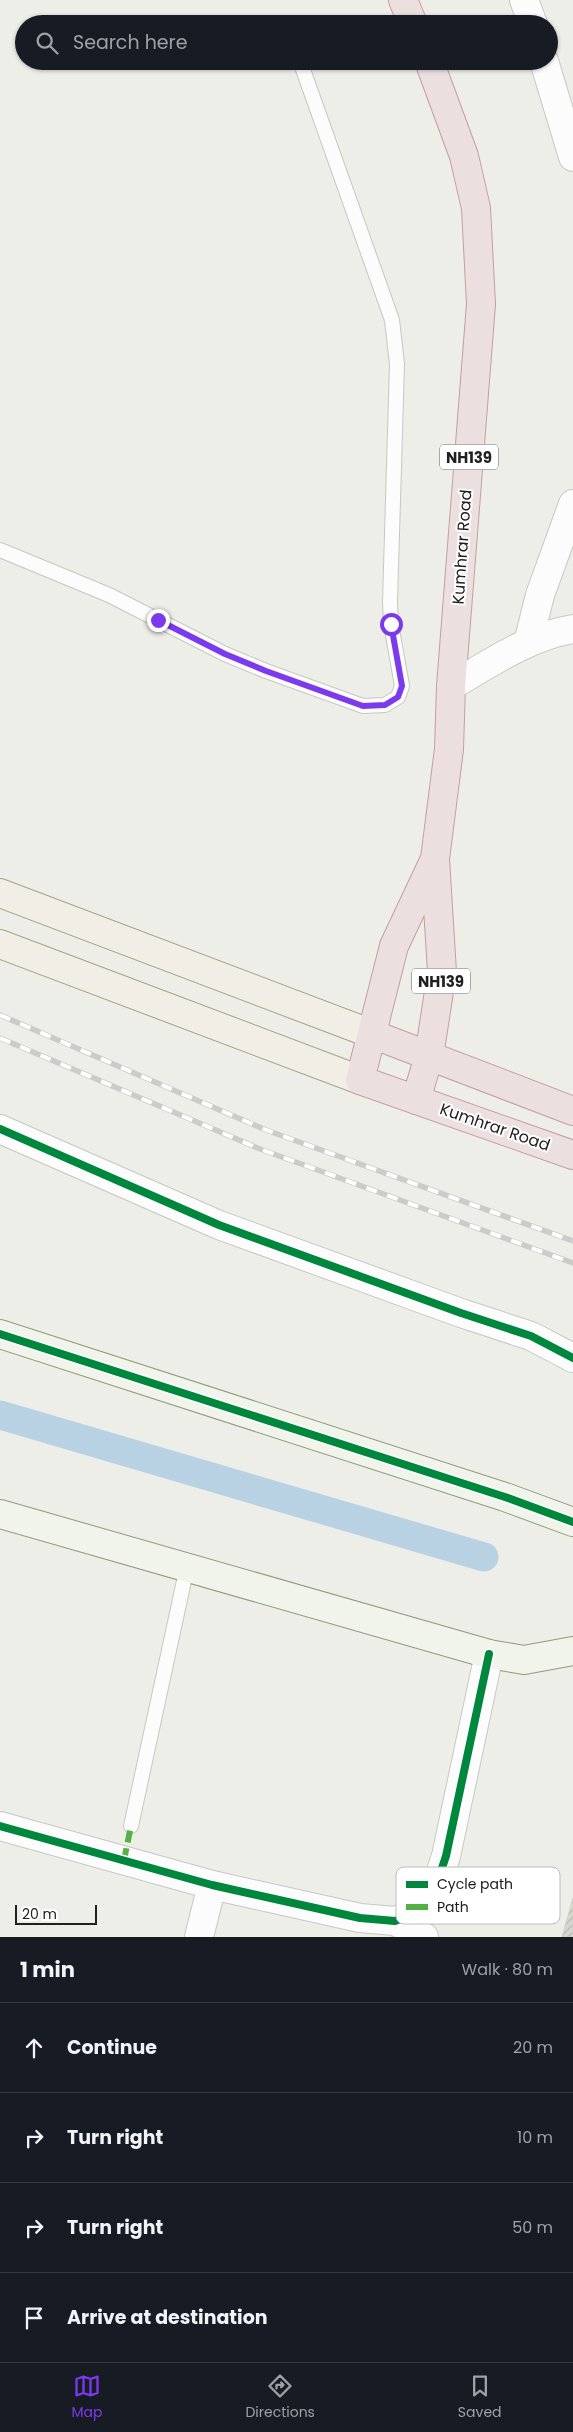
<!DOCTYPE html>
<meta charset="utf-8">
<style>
:root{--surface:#171b24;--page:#20242c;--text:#f1f3f6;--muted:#9ea1a6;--line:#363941;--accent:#7c3aed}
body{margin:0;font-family:Poppins,sans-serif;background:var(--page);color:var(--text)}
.scale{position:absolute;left:15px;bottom:12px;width:82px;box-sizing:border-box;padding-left:5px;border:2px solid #202020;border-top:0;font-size:14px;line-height:18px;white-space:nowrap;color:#202020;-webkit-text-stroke:4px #fff;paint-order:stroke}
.stop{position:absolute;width:15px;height:15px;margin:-11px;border:4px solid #7c3aed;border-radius:50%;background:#fff}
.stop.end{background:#7c3aed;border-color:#fff;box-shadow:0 1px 5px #0008}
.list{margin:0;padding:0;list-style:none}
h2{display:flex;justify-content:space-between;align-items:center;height:65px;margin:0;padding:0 20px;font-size:21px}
h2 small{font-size:16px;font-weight:400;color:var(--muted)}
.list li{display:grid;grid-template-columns:32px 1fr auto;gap:15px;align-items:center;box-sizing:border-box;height:90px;padding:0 20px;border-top:1px solid var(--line)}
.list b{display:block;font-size:19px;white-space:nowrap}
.list em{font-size:16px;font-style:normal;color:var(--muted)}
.icon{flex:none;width:28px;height:28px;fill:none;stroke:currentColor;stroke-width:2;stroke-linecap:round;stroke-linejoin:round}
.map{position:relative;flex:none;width:573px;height:1937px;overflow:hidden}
.search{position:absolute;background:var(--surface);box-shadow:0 1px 4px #0004;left:15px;right:15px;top:15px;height:55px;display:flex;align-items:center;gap:12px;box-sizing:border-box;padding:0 18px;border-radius:28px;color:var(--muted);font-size:19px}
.sheet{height:425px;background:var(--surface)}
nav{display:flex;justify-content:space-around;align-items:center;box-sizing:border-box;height:70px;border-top:1px solid var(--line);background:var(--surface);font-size:14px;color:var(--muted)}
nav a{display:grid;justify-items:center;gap:2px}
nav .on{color:var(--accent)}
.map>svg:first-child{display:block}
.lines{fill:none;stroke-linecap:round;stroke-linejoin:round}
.canal{stroke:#b8d2e4;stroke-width:29}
.building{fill:url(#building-hatch);stroke:#d2d0c9}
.lane-casing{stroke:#c7c7c4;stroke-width:16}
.street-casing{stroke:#c7c7c4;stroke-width:30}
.secondary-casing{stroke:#92997f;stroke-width:30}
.primary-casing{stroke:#a5a284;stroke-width:30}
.highway-casing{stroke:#c69d9f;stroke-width:30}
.lane{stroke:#fcfcfc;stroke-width:14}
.street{stroke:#fcfcfc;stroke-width:28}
.secondary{stroke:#f1f4eb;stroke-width:28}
.primary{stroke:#f1efe5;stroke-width:28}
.highway{stroke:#ebe0df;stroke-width:28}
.rail-casing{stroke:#cbcbca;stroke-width:5.5}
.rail{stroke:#fff;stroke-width:4;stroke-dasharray:11;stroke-linecap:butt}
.quiet{stroke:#55b145;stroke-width:6;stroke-dasharray:12 6;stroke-linecap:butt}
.cycleway-casing{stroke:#fff;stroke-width:11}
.cycleway{stroke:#00873e;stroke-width:8}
.route{stroke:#7c3aed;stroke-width:6}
.labels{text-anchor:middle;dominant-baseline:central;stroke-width:4;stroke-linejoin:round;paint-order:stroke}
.shield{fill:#fff;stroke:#636363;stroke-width:1}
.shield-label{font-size:15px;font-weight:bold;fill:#202020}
.street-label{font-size:16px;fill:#202020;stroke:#fff}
.key{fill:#fff;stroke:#bcbcbc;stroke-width:1}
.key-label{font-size:14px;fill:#202020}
</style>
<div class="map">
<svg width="573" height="1937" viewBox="0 0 573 1937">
<defs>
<pattern id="building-hatch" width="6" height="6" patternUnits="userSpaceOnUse" patternTransform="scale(1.25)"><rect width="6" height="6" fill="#d7d6d0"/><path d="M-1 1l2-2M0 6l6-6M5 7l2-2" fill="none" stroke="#b8b7b2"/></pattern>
</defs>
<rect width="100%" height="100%" fill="#eeeee8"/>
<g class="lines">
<path class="canal" d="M 0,1415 L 484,1557"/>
</g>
<path class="building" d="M 573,1898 L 573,1937 L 562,1937 Z"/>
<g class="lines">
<defs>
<path id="lane" d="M 0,550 L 109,595 L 225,654 L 266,671 L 363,706 L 385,705 L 398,697 L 402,686 L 391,624 L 390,602 L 397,364 L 392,320 L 300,61
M 131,1826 L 187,1567"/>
<path id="street" d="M 524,0 L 533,24
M 544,61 L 573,157
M 528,643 L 540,595 L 573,504
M 451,686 C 489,664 529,636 573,629
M 0,1129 L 219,1225 L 461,1313 L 531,1336 L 573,1358
M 0,1826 L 212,1885 L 360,1918 L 395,1921 L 421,1911 L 437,1883 L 446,1856 L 489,1654
M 395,1921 L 424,1937
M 199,1937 L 212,1885"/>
<path id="secondary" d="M 0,1334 L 505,1497 L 573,1522
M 0,1514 L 489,1654 L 524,1660 L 573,1651"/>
<path id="primary" d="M 0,893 L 372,1034
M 0,944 L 360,1080"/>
<path id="highway" d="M 403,0 L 413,24
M 433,863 L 394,946 L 360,1080 L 573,1155
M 372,1034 L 573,1111
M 416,1100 L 429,1056 L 442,972 L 435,859 L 449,749 L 451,686 L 481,304 L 476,208 L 464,156 L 429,61"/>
</defs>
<use href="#lane" class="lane-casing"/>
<use href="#street" class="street-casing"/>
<use href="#secondary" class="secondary-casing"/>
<use href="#primary" class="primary-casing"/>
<use href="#highway" class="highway-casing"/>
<use href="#lane" class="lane"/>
<use href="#street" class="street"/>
<use href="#secondary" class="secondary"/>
<use href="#primary" class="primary"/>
<use href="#highway" class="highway"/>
<defs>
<path id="rail" d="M 0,1015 L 266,1130 L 573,1241
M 0,1038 L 260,1149 L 573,1263"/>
</defs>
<use href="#rail" class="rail-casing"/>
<use href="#rail" class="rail"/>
<path class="quiet" d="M 124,1860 L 131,1826"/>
<defs>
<path id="cycleway" d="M 0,1129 L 219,1225 L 461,1313 L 531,1336 L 573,1358
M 0,1334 L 505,1497 L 573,1522
M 0,1826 L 212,1885 L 360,1918 L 395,1921 L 421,1911 L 437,1883 L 446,1856 L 489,1654"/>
</defs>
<use href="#cycleway" class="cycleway-casing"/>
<use href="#cycleway" class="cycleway"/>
</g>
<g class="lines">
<path class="route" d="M 158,620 L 225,654 L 266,671 L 363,706 L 385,705 L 398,697 L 402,686 L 391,624"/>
</g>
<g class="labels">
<g class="shield">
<rect x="440" y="444.5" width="58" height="25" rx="4"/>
<rect x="412" y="968.5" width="58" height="25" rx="4"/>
</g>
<g class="shield-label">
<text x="469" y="457">NH139</text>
<text x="441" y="981">NH139</text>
</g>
<g class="street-label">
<text transform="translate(462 547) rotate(-86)">Kumhrar Road</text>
<text transform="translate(495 1127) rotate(19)">Kumhrar Road</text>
</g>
</g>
<rect x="396" y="1867" width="164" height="57" rx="8" class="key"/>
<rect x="406" y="1881" width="22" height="7" fill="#00873e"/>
<rect x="406" y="1904" width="22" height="6" fill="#55b145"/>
<g class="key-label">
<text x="437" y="1889">Cycle path</text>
<text x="437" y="1912">Path</text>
</g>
</svg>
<div class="scale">20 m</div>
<div class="stop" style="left:391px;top:624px"></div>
<div class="stop end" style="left:158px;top:620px"></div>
<div class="search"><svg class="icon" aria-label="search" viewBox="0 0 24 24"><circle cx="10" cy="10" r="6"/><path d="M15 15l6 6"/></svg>Search here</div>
</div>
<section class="sheet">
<h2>1 min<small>Walk · 80 m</small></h2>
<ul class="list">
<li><svg class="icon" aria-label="ahead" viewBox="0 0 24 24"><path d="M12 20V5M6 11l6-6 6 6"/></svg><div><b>Continue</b></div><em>20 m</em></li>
<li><svg class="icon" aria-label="right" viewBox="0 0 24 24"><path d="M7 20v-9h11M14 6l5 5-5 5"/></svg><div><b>Turn right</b></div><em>10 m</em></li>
<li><svg class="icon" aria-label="right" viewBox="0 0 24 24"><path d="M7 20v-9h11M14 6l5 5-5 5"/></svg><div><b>Turn right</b></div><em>50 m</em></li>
<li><svg class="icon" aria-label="arrive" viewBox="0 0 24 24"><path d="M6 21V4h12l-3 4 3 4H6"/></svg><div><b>Arrive at destination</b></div></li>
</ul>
</section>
<nav>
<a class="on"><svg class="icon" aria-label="map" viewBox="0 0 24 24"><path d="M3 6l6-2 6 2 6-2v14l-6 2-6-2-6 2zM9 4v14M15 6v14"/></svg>Map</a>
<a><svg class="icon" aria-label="directions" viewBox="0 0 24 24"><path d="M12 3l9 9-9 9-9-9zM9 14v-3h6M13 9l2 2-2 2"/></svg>Directions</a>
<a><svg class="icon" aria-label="saved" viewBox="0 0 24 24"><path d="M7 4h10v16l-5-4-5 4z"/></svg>Saved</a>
</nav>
